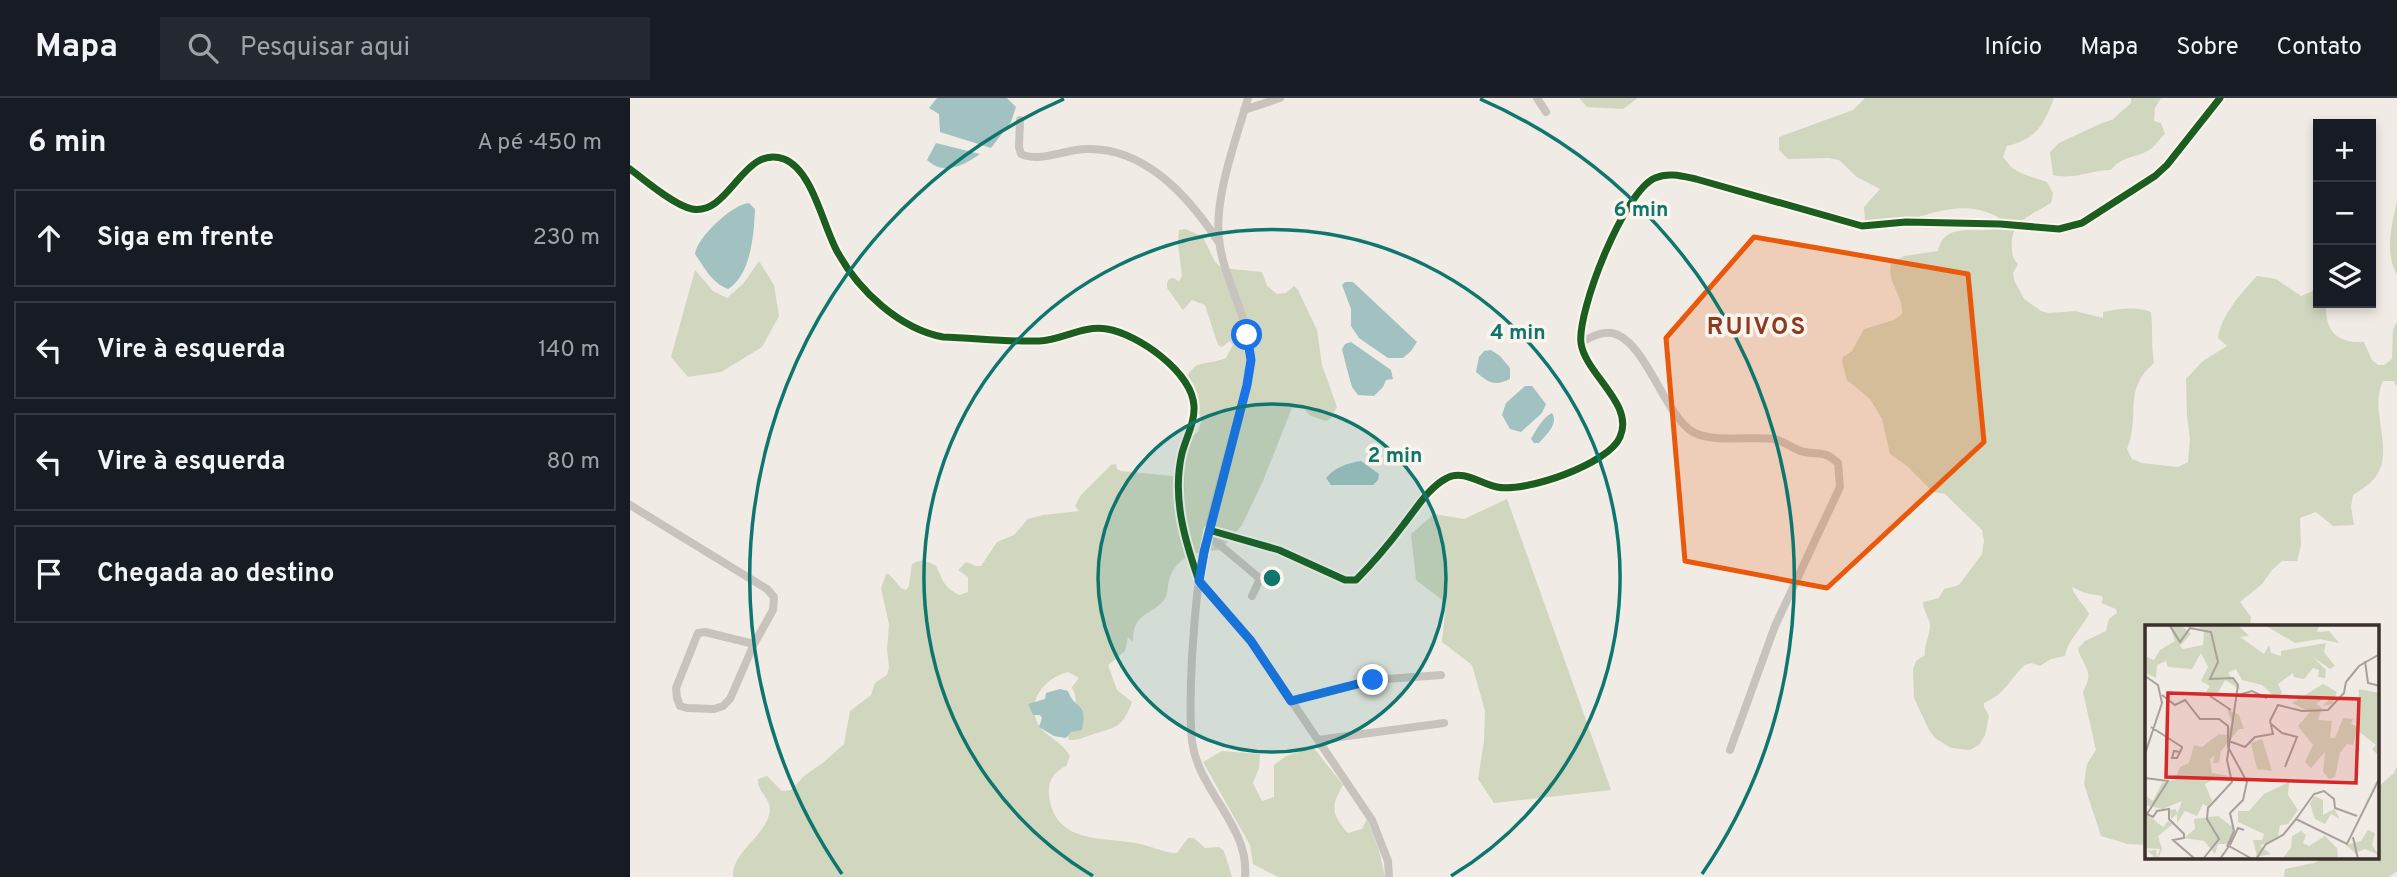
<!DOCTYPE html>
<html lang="pt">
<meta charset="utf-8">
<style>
:root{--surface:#171b24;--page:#242831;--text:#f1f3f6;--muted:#9ea1a6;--line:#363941}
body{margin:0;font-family:Overpass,sans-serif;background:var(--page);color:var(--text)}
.controls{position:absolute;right:21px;top:21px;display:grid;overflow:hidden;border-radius:0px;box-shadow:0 4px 10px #0003}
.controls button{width:63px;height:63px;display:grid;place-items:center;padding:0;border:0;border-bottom:2px solid var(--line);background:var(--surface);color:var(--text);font:35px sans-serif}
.stop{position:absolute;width:21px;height:21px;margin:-16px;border:5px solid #1a73e8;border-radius:50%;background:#fff}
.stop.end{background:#1a73e8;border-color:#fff;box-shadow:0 2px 7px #0008}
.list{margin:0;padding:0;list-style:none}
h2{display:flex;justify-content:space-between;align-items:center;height:91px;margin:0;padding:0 28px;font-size:30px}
h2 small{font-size:23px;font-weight:400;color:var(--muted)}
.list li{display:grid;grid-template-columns:46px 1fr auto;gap:21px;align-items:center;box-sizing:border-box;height:98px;margin:0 14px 14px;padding:0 14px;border:2px solid var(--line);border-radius:0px}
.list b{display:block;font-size:26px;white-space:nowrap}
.list em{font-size:23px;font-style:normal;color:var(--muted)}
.icon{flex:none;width:38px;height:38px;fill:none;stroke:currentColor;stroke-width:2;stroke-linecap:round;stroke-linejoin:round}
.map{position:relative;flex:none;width:1767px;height:779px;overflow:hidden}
header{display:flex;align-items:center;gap:42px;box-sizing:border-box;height:98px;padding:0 35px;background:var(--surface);border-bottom:2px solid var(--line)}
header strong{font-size:33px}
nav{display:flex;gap:38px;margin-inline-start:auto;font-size:24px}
.search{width:490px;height:63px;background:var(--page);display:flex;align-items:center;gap:18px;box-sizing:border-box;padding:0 24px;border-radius:0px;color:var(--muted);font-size:26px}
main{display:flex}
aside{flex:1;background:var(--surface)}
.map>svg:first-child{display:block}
.green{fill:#d1d6bf}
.water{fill:#a1c2c1}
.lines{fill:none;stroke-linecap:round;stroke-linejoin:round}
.minor{stroke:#c9c3be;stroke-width:8}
.cycleway-casing{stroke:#fbf5ee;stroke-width:11}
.cycleway{stroke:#1b5e20;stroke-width:7}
.route{stroke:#1a73e8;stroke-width:9}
.marked{fill:#e8590c;fill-opacity:0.2;stroke:#e8590c;stroke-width:5;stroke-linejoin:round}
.ring{fill:none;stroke:#0f766e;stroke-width:3.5}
.labels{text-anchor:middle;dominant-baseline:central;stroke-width:7;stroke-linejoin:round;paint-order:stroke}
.district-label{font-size:24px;font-weight:bold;letter-spacing:2px;fill:#8c3b22;stroke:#fbf5ee}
.inset-road{fill:none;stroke:#a8a09b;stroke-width:2}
.view{fill:#d62828;fill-opacity:0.15;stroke:#d62828;stroke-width:3.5}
.inset-edge{fill:none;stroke:#3b302b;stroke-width:3.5}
.centre{fill:#0f766e;stroke:#fbf5ee;stroke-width:3.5}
.ring-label{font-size:21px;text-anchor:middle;font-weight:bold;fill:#0f766e;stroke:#fbf5ee;stroke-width:7;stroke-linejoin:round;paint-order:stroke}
</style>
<header>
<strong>Mapa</strong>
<div class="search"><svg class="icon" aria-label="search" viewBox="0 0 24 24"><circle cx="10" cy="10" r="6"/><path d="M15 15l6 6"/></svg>Pesquisar aqui</div>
<nav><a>Início</a><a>Mapa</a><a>Sobre</a><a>Contato</a></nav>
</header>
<main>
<aside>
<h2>6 min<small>A pé · 450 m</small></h2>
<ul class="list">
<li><svg class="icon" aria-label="ahead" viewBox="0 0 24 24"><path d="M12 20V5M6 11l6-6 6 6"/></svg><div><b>Siga em frente</b></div><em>230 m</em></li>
<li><svg class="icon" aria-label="left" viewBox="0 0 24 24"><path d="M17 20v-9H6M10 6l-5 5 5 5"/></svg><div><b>Vire à esquerda</b></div><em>140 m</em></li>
<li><svg class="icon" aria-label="left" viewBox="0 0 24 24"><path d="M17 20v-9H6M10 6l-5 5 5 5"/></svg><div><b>Vire à esquerda</b></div><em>80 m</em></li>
<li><svg class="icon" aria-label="arrive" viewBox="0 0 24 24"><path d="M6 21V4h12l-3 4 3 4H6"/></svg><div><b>Chegada ao destino</b></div></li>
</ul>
</aside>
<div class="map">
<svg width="1767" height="779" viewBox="0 0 1767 779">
<rect width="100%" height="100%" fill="#f0ebe5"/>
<path class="green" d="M 949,0 L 1008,0 L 993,11 L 957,9 Z
M 1235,0 L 1424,0 C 1414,26 1407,41 1377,48 L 1373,59 L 1382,70 L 1393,76 L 1417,84 L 1423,95 L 1421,105 C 1402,117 1379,123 1382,150 C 1382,157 1383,161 1388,166 L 1383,175 L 1384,182 L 1394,201 L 1411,213 L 1419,215 L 1445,213 L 1473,220 L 1473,214 C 1490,211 1505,208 1521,214 C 1523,231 1521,247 1524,265 C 1492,292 1511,317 1497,351 L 1502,361 L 1512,365 L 1548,369 L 1558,364 L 1560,341 L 1557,318 L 1556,281 L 1573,263 L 1597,248 L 1588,240 C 1591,217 1612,194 1627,178 L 1646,181 L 1671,198 L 1688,191 L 1688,205 L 1696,205 C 1695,233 1706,245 1734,244 L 1742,262 L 1748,267 L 1754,267 L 1762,261 L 1763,231 L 1767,224 L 1767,289 L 1764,283 L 1753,283 C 1739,310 1763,349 1748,375 C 1743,385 1732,391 1723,397 L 1721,409 L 1724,427 L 1703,428 L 1686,414 L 1670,420 L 1671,447 L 1667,463 L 1652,463 L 1642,472 L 1632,486 L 1610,504 L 1621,519 L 1620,529 L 1517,529 L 1517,747 L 1498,746 L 1471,738 L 1454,686 L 1457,666 L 1466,652 L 1453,594 C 1465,572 1454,571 1448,551 L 1455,543 L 1476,533 L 1479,521 L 1487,515 L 1486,511 L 1471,505 L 1473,500 L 1472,498 L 1455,495 L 1442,489 C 1445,500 1454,506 1459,516 C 1452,530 1437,543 1435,558 L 1421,561 L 1410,568 L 1401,565 L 1395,567 C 1378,582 1377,595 1354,605 L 1354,609 L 1359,618 L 1355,637 L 1349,647 L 1340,652 L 1321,650 L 1305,640 L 1299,632 L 1284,600 L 1283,571 L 1286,563 L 1295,557 C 1294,547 1300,538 1300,527 C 1299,518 1293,513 1293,504 L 1309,500 L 1314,491 L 1329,487 L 1352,456 L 1354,443 L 1352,432 L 1315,396 L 1303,394 L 1277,368 L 1260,356 L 1252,321 L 1240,301 L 1217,282 L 1212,264 L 1213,259 L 1222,253 L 1234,231 L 1264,222 L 1272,216 C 1274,198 1256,184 1261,165 L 1274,158 L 1308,153 C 1314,122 1347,137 1370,130 L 1368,119 C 1337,102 1307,113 1276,123 C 1268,126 1263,126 1256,132 L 1235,122 L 1234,109 L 1250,91 L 1227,79 L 1209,62 L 1198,60 L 1158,61 L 1149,52 L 1149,39 L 1223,12 Z
M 1501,0 L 1531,0 L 1525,10 L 1524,23 L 1531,25 L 1535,36 C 1530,40 1528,44 1523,49 C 1511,60 1491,57 1481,72 C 1460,72 1446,82 1423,77 L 1420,54 L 1429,45 L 1472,25 L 1482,22 L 1501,5 Z
M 1767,103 L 1767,177 C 1754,153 1762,128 1767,103 Z
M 556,131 L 573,139 L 585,164 L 592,170 L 632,174 L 637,188 L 647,196 L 656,195 L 664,188 L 668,192 L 687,232 L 692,267 L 707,309 L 700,321 L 696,323 L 681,318 L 672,309 L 662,310 L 633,383 L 612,427 L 591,452 C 568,453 547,457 539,482 C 537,489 539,496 533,503 C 519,519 503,514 503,544 L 498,539 L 495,553 L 478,567 L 487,592 L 502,604 C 492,631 485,629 461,637 C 452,640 448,642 439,642 L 436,630 C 444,615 450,606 442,589 L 449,580 L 438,574 C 415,580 396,602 408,626 C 414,638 431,642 440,658 L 436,668 C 424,674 417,683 419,698 C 425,745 470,739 505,745 C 520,747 532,755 547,755 L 558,740 L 564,740 L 575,750 L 589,749 L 594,753 L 602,779 L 103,779 C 102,754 132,741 139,717 C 144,702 127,695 128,681 L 137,678 L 152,693 L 161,692 L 174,678 L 194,664 L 214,646 L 220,613 L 241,597 L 245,585 L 257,577 L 259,569 L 257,552 L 259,526 L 251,490 L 256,476 L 259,476 L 271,490 L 276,492 L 279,488 L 282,466 C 291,460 298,463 306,468 C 314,483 312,488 329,497 L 338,494 L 338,479 L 328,472 L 336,464 L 346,468 L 351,468 L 367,444 L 384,437 L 398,421 L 413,417 L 449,413 L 445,408 L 451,397 L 481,367 L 486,366 L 487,371 L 491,373 L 543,378 L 551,347 L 568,334 L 572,321 L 551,286 C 556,280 561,271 567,267 C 572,265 587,264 596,260 L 603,247 L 600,243 L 592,249 L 588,247 L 575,207 L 562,202 L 553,212 L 537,190 L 537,185 L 539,181 L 543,180 L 549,183 L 552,178 L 548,146 L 549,132 Z
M 129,163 L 144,187 L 149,218 L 132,249 L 91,274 L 58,279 L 41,259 L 65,172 L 83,193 L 97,200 L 113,186 Z
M 877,401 L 981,692 L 864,705 L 848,681 L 854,643 L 855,613 L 842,567 L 812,544 L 816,505 L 786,482 L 781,436 L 804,416 L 834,421 Z
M 683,649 L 713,687 C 700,709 702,717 718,735 L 732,731 L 737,721 L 749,752 L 755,779 L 648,779 L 623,766 L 620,747 L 573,664 L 592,653 L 630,656 L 629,670 L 623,685 L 632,703 L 644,699 L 644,667 L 656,658 Z
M 1767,668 L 1767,773 L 1759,779 L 1654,779 L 1655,771 L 1684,765 L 1693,760 L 1748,760 L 1748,689 L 1764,675 Z"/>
<path class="water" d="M 307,0 L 377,0 L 386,9 L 381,24 L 361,50 L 310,34 L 309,16 L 299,10 Z
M 306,45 L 350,56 C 333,68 314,78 297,62 Z
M 119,105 L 125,111 C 124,136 121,177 98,191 C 82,185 74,169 65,156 C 67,139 103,106 119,105 Z
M 715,184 L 723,184 L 787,244 L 781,253 L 773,260 L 758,260 L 729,240 L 721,228 L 721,211 L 712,187 Z
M 721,244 L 761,272 L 763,281 L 756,282 L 753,289 L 744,298 L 728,297 L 722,289 L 718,275 L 712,251 L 715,246 Z
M 861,252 L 870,258 L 880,270 L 880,281 C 864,289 858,284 846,274 L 849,259 L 854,253 Z
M 895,288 L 902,288 L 916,306 L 912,315 L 891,334 L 880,331 L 872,317 L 876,305 Z
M 922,315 C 929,326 916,337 909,345 L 904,345 L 901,341 C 906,332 913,319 922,315 Z
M 731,363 L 749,376 L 748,382 L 743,387 L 701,387 L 696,380 C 705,369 718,365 731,363 Z
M 430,591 L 438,593 C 445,613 458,602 452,632 L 441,634 L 436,640 L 424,638 L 409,629 L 412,620 L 410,617 L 403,617 L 398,606 L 415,601 L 416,595 Z"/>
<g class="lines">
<path class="minor" d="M 907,0 L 916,14
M 614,12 L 650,0
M 390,22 L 389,49 L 391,56 C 410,65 436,51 456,51 C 515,49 558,98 588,143
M 0,71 C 14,82 45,108 62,111 C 100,118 113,46 154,61 C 183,72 193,129 208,155 C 229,193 270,231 313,239 L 411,243 L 457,230 L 479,231 L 515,247 L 542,267 L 558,289 L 564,306 L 563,317 L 551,357 L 550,415 L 556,445 L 569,483 L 621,543 L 742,722 L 758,763 L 759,779
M 951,244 C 960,240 971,233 982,235 C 1015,241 1034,317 1063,334 C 1082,345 1121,338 1144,341 C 1154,343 1163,351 1174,354 C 1191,357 1193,352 1208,365 L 1210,389 L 1145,528 L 1100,652
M 0,407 L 137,491 L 144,499 L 143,512 L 124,546 L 100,601 L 93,608 L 84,611 L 57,610 L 50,608 L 47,600 L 46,590 L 68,535 L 75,534 L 124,546
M 579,432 L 649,452 L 715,482 L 726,482 C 743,465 759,446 774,426 C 786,411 799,389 817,380 C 833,371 851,386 867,389 C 895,395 979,366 990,339 C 1005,306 955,276 951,245 C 947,213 994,93 1025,80 C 1038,74 1052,78 1066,81 L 1232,128 L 1276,124 L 1370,126 L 1429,131 L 1452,125 L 1525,78 L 1537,67 L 1590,0
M 578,437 L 628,479 L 629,483 L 622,498
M 661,603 L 743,582 L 811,577
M 688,642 L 814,625
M 615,779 C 620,728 568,693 562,643 C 559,614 561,586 562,558 C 564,533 565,508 569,484 C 578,418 600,351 617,287 C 618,279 621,269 621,261 C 620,219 593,182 589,141 C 584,99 606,42 618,0"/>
<defs>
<path id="cycleway" d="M 0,71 C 14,82 45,108 62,111 C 100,118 113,46 154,61 C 183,72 193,129 208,155 C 229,193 270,231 313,239 C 345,240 377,244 409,243 C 433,242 452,227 477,231 C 508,236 562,274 564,308 C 565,324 556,340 552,355 C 542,398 554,440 568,480
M 569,483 L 579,432 L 649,452 L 715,482 L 726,482 C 743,465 759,446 774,426 C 786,411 799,389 817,380 C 833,371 851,386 867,389 C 895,395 979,366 990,339 C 1005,306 955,276 951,245 C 947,213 994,93 1025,80 C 1038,74 1052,78 1066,81 L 1232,128 L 1276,124 L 1370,126 L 1429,131 L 1452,125 L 1525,78 L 1537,67 L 1590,0"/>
</defs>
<use href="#cycleway" class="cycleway-casing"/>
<use href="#cycleway" class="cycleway"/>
</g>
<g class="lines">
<path class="route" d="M 617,237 L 621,262 L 617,287 L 574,454 L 569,483 L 621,543 L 661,603 L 743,582"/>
</g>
<path class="marked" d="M 1124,139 L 1338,176 L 1354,344 L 1197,490 L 1055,463 L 1036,240 Z"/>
<circle cx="642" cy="480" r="174" fill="#0f766e" fill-opacity=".12"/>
<g class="ring">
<circle cx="642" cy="480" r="174"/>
<path d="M463 778A348 348 0 1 1 821 778"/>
<path d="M212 776A522 522 0 0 1 434 1M850 1A522 522 0 0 1 1072 776"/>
</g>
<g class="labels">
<g class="district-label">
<text x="1127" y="230">RUIVOS</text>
</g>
</g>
<g transform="translate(1515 527)">
<rect width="234" height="234" fill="#f0ebe5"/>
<path d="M 25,1 L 37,1 L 46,9 L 35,21 L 38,24 L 58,20 L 59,7 L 53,1 L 95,2 L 104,11 L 95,12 L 119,29 L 124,20 L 126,28 L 136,31 L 136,26 L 181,18 L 179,27 L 190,41 L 185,44 L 168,32 L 181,45 L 180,53 L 173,52 L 174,45 L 168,43 L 159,54 L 149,52 L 148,48 L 133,59 L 137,68 L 131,73 L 117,60 L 97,55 L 91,44 L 83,48 L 96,65 L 80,55 L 73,68 L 61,67 L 65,61 L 56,56 L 63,42 L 56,28 L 47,44 L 23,42 L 21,36 L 12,40 L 11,53 L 0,48 L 0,31 L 9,35 L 15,25 L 30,16 ZM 121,1 L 174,1 L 172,7 L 184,6 L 194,18 L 175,14 L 150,18 ZM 178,59 L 192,67 L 187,79 L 177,81 L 185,74 L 182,71 L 171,79 L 177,83 L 173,95 L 187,96 L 185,113 L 190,113 L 198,93 L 208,94 L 206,99 L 213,102 L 214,64 L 234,68 L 234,131 L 227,124 L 231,120 L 212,105 L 208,120 L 202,119 L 195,128 L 190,152 L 184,154 L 178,147 L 180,127 L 166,143 L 160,137 L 168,120 L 153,101 L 165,87 L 147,78 ZM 82,84 L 94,90 L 99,104 L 94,104 L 76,126 L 74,137 L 68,139 L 69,131 L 65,134 L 67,148 L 84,151 L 86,156 L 68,155 L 60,159 L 67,176 L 63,182 L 58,179 L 52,191 L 40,186 L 32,198 L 32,189 L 26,194 L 25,185 L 31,184 L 32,189 L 37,176 L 18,184 L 0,180 L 2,172 L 8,176 L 17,158 L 30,155 L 35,142 L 44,138 L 49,120 L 57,122 L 74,109 L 81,110 L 87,98 ZM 117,114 L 127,146 L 112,144 L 106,118 ZM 144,157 L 143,170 L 153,185 L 143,199 L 135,200 L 133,211 L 115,221 L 126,229 L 112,232 L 108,215 L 117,215 L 119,209 L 93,197 L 93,186 L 104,186 L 119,169 ZM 169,171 L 178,175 L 178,190 L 189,184 L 195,194 L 186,189 L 180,199 L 170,194 L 165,179 ZM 0,188 L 18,202 L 23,196 L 28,199 L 13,211 L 17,224 L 13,234 L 5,234 L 9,231 L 2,226 L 11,225 L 12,233 L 15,224 L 0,223 ZM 73,191 L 89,203 L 84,219 L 73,219 L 70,229 L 59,216 L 39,213 L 50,204 L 49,194 ZM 223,205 L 230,208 L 227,220 L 234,230 L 220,224 L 210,228 L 201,220 L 216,216 ZM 156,206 L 161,210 L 158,218 L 164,221 L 180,211 L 192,223 L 193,234 L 137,234 L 146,223 L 147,211 Z" fill="#d1d6bf"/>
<path class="inset-road" d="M 25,1 L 35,17 L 45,3 L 66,7 L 73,37 L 65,54 L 88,53 L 93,60 L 82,135 L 87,157 L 63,183 L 62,194 L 74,214 L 58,234M 220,36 L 223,58 L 235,61M 0,51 L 13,60 L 17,78 L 0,129M 17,70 L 30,80 L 40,75 L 55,94 L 74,94 L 83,101 L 83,122 L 102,157 L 98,175 L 85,188 L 89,206 L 82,222M 65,71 L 86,85M 90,71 L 107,66 L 122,73M 125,98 L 137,108 L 152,112 L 140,142M 6,102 L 37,122 L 37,123 L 32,133 L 27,133 L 29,126 L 35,127M 84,116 L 100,122 L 110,112 L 128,109 L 125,96 L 133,80 L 157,86 L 183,85 L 199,68 L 201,57 L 214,41 L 235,29M 0,153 L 23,156 L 2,189 L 8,192 L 12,186 L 24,184 L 24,194 L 39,209 L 39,213 L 28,215 L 50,234M 151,194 L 169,169 L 179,166 L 189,174 L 190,183 L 212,191M 208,212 L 213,234M 85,220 L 93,203 L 99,205M 75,234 L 84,221 L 107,234M 111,234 L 121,219 L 138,210 L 151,194 L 202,219 L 235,152"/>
<path class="view" d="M 23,68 L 214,74 L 211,158 L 21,152 Z"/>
<rect width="234" height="234" class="inset-edge"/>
</g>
<circle cx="642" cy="480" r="10" class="centre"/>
<g class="ring-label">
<text x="1011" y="118">6 min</text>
<text x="888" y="241">4 min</text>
<text x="765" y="364">2 min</text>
</g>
</svg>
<div class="controls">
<button>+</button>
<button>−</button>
<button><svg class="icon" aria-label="layers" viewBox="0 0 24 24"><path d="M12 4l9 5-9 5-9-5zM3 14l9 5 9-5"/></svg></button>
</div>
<div class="stop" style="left:617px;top:237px"></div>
<div class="stop end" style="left:743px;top:582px"></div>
</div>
</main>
